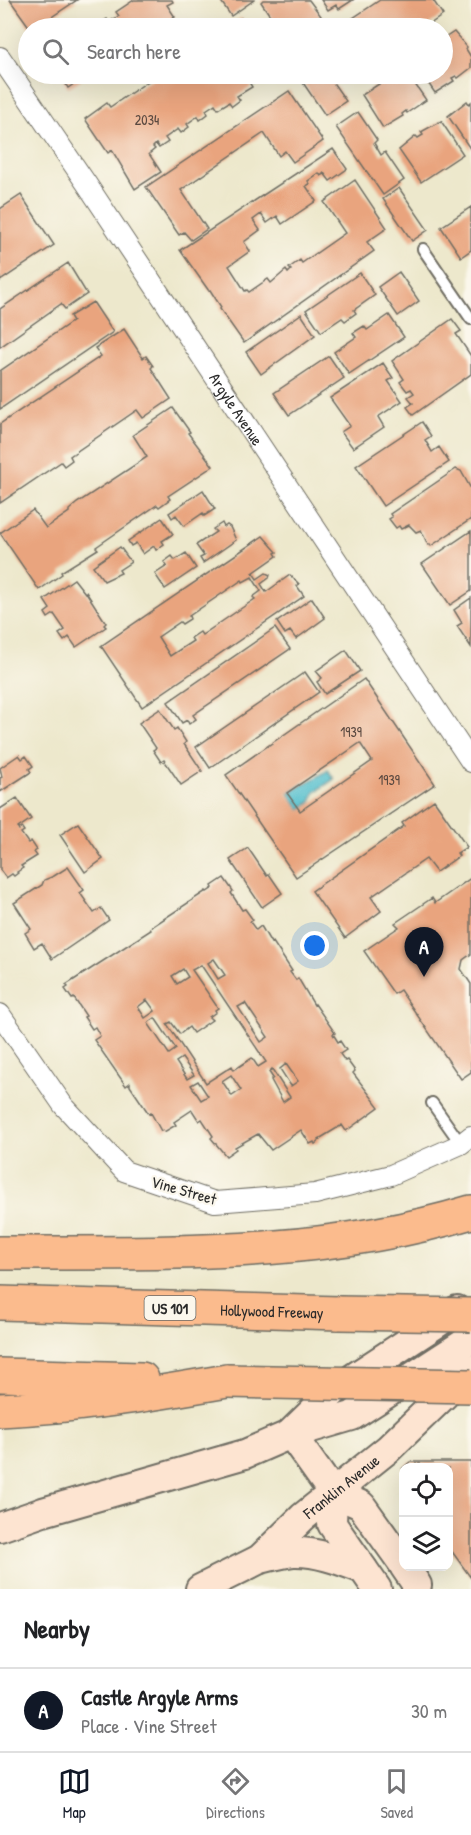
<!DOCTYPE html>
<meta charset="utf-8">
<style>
:root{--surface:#fff;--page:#f6f6f6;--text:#202124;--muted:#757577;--line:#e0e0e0;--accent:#111827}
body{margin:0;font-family:"Patrick Hand",sans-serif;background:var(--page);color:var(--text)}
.controls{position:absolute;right:18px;bottom:18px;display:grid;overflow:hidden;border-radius:12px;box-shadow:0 6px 24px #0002}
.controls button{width:54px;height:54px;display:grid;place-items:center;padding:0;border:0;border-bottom:2px solid var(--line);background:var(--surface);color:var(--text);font:30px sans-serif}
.you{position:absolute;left:315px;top:946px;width:21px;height:21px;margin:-15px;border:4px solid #fff;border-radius:50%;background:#1a73e8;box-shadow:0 0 0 9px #1a73e833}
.badge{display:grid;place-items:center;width:39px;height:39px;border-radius:50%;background:var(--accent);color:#fff;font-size:20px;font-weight:700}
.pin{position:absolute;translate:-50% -50px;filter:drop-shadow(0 2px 3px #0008)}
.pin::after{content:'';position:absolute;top:32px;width:21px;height:18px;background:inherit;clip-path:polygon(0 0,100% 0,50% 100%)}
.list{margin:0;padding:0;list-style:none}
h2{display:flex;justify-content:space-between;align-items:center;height:78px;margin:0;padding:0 24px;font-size:26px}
h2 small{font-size:20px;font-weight:400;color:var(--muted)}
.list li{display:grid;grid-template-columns:39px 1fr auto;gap:18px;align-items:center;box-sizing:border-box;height:84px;padding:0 24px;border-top:2px solid var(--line)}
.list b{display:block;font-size:22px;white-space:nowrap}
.list p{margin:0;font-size:20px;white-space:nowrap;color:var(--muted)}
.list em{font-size:20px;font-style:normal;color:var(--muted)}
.icon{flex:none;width:33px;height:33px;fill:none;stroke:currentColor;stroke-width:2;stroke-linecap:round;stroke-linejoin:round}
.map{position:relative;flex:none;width:471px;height:1589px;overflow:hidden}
.search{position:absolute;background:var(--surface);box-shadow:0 6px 24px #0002;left:18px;right:18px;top:18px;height:66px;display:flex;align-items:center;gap:15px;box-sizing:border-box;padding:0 21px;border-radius:33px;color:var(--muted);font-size:22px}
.sheet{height:162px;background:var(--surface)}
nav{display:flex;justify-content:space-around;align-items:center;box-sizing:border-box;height:84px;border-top:2px solid var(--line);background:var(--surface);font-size:16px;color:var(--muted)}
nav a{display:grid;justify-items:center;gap:3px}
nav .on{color:var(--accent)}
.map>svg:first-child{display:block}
.water{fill:#54c0ce;stroke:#40767c;stroke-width:1.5}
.building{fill:#e9a47e;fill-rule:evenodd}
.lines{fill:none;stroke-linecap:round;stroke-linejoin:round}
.lane-casing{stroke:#6f6d63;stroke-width:14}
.street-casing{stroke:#6f6d63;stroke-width:22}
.secondary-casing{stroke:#6f6d63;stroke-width:32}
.highway-casing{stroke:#6f6d63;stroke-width:36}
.lane{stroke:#fff;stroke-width:10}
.street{stroke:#fff;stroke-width:20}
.secondary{stroke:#fde4d1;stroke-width:28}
.highway{stroke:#fbbb8d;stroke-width:33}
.highway-bridge-casing{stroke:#6f6d63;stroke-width:36;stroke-linecap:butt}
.highway-bridge{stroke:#fbbb8d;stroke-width:33}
.labels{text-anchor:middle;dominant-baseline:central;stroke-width:4.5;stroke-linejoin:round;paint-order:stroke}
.number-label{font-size:14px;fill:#5a4940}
.shield{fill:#fbf7ec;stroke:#696865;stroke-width:1.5}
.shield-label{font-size:15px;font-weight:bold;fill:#2b2b2b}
.street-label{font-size:16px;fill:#2b2b2b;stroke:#fbf7ec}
</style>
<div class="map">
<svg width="471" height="1589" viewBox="0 0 471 1589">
<rect width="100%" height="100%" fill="#fbf7ec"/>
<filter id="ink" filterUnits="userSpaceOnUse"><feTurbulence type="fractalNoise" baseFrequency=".0167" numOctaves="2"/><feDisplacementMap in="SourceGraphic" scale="12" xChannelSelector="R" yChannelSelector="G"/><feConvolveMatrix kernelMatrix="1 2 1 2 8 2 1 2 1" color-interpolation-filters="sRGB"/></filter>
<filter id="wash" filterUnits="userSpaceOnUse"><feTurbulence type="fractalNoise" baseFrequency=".008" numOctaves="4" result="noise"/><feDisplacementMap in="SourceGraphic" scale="24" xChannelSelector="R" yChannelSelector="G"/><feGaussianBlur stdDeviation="1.35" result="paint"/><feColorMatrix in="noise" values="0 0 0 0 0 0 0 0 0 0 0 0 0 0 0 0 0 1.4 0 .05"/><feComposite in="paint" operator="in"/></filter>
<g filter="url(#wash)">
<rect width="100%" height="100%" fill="#ede8cc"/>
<path class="water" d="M 328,770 L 334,779 L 315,792 L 311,802 L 300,809 L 289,793 C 302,784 315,779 328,770 Z"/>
<g id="blocks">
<path class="building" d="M 10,0 L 77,0 L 35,28 L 30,28 Z
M 134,0 L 172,0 L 173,2 L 167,5 L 175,17 L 158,28 L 92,28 L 107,19 L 109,22 L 119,16 L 116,12 Z
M 220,0 L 254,0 L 231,16 Z
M 263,0 L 309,0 L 321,16 L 310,24 L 313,28 L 276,28 L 271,22 L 273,20 L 261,2 Z
M 321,0 L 353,0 L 339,9 L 336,5 L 328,10 Z
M 380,0 L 433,0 L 443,15 L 424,28 L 338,28 Z
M 241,18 L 248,28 L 226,28 Z
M 454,32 L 467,47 L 466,49 L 471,57 L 471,68 L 458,78 L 456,76 L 452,78 L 454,81 L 435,93 L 422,74 L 442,74 L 442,40 Z
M 60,74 L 86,74 L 87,75 L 68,88 Z
M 159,74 L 259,74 L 262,78 L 254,83 L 252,80 L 249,82 L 252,87 L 237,96 L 240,100 L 232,106 L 229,102 L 218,109 L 215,104 L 206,110 L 208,114 L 200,120 L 198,116 L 187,124 L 189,127 L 181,133 L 178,129 L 165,138 L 168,142 L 159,148 L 156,144 L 153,147 L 155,149 L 149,154 L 161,172 L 135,189 L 112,150 L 108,153 L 85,119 L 107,103 L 110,107 Z
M 297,74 L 327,74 L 346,101 L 325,115 Z
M 394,74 L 408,74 L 426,100 L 407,113 L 406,111 L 402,114 L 403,116 L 383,128 L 362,95 Z
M 289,91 L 323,141 L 293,162 L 285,151 L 279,156 L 264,133 L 181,190 L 207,229 L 191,240 L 184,232 L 179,235 L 146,187 Z
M 467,101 L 469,104 L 471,102 L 471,150 L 448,116 Z
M 358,112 L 377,140 L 374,143 L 381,155 L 385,152 L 404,180 L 383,195 L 336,127 Z
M 441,121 L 463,154 L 421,182 L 399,150 L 416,136 L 418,138 L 423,135 L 421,132 Z
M 333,149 L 347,169 L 330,181 L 324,173 L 321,176 L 319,173 L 308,181 L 310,184 L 306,186 L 316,201 L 282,224 L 277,216 L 267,223 L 261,214 L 253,220 L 260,230 L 244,242 L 250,251 L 229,266 L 245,291 L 247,290 L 249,292 L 268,279 L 271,283 L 286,270 L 288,273 L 291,270 L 289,268 L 300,260 L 302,263 L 345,233 L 324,202 L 355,180 L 387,228 L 367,242 L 374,251 L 244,343 L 220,309 L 221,307 L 210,290 L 209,291 L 180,250 Z
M 399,188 L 428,230 L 412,241 L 383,199 Z
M 21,195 L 54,245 L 0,281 L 0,209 Z
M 471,207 L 471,250 L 461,257 L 441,227 Z
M 68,263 L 87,294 L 65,309 L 61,304 L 0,347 L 0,309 Z
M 399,272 L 419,301 L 398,316 L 378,287 Z
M 360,273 L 375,295 L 354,310 L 356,313 L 345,321 L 342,318 L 321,332 L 306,310 Z
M 93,302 L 113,332 L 0,409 L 0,371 L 73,321 L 70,316 Z
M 301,314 L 315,335 L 261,374 L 246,352 Z
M 389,315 L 404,337 L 349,374 L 334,352 L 356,337 L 353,333 L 364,326 L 367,330 Z
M 452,319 L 461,331 L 456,334 L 471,356 L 471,374 L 413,415 L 407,407 L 413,403 L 408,397 L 414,393 L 411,389 L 407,391 L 400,382 L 404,379 L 392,361 Z
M 124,329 L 143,358 L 146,356 L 153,366 L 151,368 L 171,399 L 143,418 L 137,410 L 70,456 L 72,460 L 64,466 L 61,462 L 0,503 L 0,424 L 101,356 L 95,348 Z
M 329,356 L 344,378 L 289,415 L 274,393 Z
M 383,363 L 393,378 L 388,381 L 402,401 L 378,417 L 384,427 L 353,448 L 341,432 L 350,426 L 330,398 Z
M 173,408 L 190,432 L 188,433 L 213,466 L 168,496 L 170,499 L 159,507 L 157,505 L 96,547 L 98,549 L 61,572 L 62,574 L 39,590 L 0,533 L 33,510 L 46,528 L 69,512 L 69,510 L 77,503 L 147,457 L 133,435 Z
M 422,422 L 431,436 L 425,440 L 432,452 L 439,447 L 449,462 L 383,506 L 356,466 Z
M 456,469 L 461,471 L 471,489 L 471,519 L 431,546 L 430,544 L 428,545 L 421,530 L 416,532 L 409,525 L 401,529 L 399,526 L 396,528 L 389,519 L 392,517 L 390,514 Z
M 203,490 L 215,509 L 204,516 L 203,513 L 184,526 L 176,515 L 172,518 L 169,513 Z
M 162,518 L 173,534 L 162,541 L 164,544 L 156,550 L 154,546 L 143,554 L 136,543 L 131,546 L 128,541 Z
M 222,523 L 224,527 L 227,525 L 230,527 L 236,540 L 203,563 L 200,558 L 204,556 L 196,545 L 216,532 L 213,529 Z
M 471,531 L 471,591 L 450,605 L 422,564 Z
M 263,536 L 277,552 L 275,553 L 277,556 L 253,573 L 257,579 L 266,573 L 270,575 L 269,578 L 261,584 L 266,592 L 290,575 L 299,584 L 297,586 L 304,596 L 142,707 L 101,646 ZM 252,577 L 261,591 L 253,597 L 255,599 L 202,635 L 200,632 L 191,638 L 193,641 L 170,656 L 158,637 L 180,622 L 182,624 L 190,619 L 189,616 L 242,580 L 243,582 Z
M 120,547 L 131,562 L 119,570 L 121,573 L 104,581 L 93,566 Z
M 186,553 L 196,568 L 165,589 L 155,574 L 167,566 L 164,562 L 172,556 L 175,560 Z
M 74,579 L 85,593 L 86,592 L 106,623 L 104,625 L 106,627 L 76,647 L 69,637 L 64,641 L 59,634 L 65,630 L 54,614 L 48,618 L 45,613 L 50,609 L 44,600 Z
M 312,598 L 325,618 L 296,639 L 290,631 L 285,634 L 277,622 Z
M 471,598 L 471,647 L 457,626 L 462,623 L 454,610 Z
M 275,628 L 290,649 L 193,715 L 196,719 L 189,724 L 187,720 L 182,723 L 168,702 Z
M 346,650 L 360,671 L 325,694 L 317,682 L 322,678 L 316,671 Z
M 305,672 L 319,692 L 210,768 L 196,747 Z
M 364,679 L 435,784 L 296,877 L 226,775 ZM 360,743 L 372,761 L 300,811 L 287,793 Z
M 160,709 L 174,730 L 177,728 L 186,742 L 184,744 L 202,771 L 181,785 L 164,760 L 161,762 L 153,750 L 156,748 L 139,723 Z
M 19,755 L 22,759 L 26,756 L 33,766 L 29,769 L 31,772 L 0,792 L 0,778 L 2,777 L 0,768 Z
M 17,798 L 31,819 L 18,828 L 19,830 L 22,828 L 24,831 L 21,833 L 28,843 L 31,841 L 37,850 L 34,852 L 37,856 L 21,866 L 23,868 L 17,872 L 18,873 L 14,876 L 12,874 L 6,878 L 0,870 L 0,809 Z
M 434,800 L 467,847 L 457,853 L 459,856 L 436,872 L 426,859 L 371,897 L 381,911 L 345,938 L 312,891 L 404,826 L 402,823 Z
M 78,823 L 103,859 L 85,872 L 60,835 Z
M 248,848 L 267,876 L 269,874 L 282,893 L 262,907 L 230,860 Z
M 68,867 L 84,890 L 80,893 L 94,913 L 101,908 L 109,920 L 52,959 L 42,943 L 34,948 L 25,933 L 31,929 L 14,903 L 42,885 L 44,880 L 54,876 Z
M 224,878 L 233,891 L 231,893 L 242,910 L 245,909 L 253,920 L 250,922 L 256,930 L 261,926 L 271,943 L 273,942 L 292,971 L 290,972 L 296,980 L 298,978 L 314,1005 L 315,1004 L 335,1033 L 333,1034 L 338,1042 L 340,1041 L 346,1050 L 340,1054 L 345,1061 L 347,1060 L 355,1071 L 353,1073 L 379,1107 L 346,1131 L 342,1125 L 319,1139 L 320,1140 L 315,1144 L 314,1142 L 310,1144 L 301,1130 L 271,1150 L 258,1134 L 235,1147 L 236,1149 L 226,1156 L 211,1138 L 213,1136 L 202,1119 L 199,1121 L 192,1110 L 174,1122 L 176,1125 L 164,1132 L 163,1130 L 161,1131 L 151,1113 L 149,1114 L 130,1086 L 130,1083 L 126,1086 L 94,1040 L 100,1036 L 95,1027 L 92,1029 L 84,1017 L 86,1016 L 74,998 L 72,999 L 65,989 L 68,987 L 66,985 L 151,930 L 150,928 L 206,891 L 207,892 L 213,888 L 212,886 ZM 214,959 L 225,975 L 218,979 L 208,963 ZM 201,965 L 266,1062 L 258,1067 L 252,1058 L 234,1070 L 232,1066 L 206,1083 L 167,1024 L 171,1022 L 180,1034 L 189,1027 L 193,1033 L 212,1020 L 209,1017 L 216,1012 L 215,1010 L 218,1008 L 192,970 ZM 183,969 L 188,977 L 177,984 L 172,976 ZM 147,1000 L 155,1011 L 145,1018 L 138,1007 ZM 245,1003 L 268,1037 L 261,1042 L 238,1007 ZM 155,1018 L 176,1049 L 169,1054 L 148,1023 ZM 182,1058 L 194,1075 L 187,1079 L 176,1062 ZM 286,1064 L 298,1081 L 291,1086 L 280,1069 ZM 272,1069 L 290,1097 L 283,1102 L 271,1080 L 273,1078 L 269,1072 ZM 231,1075 L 241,1090 L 232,1096 L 222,1081 ZM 198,1081 L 208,1096 L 201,1100 L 191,1085 Z
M 471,878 L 471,954 L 463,960 L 461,969 L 471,984 L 471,1072 L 461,1079 L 400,990 L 394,994 L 364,951 L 399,927 L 395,923 L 432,898 L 435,903 Z
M 410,1462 L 471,1462 L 471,1578 L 448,1546 L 448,1468 L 403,1468 Z"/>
</g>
</g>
<g filter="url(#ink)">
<use href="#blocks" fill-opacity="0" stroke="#6f6d63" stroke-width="1.5"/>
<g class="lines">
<defs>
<path id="lane" d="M 423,249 L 471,319
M 432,1103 L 461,1144"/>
<g id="street">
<path id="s1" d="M 0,57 L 86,183 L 471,762"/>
<path d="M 0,1014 L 63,1105 L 124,1171 L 215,1202 L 315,1194 L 391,1175 L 461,1144 L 471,1136"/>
</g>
<g id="secondary">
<path d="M 292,1432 L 335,1390 L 457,1310"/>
<path d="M 291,1434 L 333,1493 L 361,1505 L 404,1565"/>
<path d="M 333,1493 L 332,1524 L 377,1589"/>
<path d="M 0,1527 L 43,1512 L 245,1454 L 291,1434 L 352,1416 L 471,1339"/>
<path d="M 260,1559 C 271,1557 282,1553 293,1552 C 317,1551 342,1561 363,1569"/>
<path d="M 404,1566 L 417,1585 L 416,1589"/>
<path id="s2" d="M 200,1589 L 260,1559 L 303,1517 L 388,1449 L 471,1369"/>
</g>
<g id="highway">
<path d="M 0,1253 C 160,1252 316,1259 471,1212"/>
<path id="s3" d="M 0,1303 L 339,1313"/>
<path d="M 0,1375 L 142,1379"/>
<path d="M 0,1410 C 76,1407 152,1394 227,1381"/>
</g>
</defs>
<use href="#lane" class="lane-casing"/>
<use href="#street" class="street-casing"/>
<use href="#secondary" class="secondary-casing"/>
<use href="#highway" class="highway-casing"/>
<use href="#lane" class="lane"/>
<use href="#street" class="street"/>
<use href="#secondary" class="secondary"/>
<use href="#highway" class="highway"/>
<defs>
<path id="highway-bridge" d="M 339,1313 L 471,1315
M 227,1381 L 471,1386"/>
</defs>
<use href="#highway-bridge" class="highway-bridge-casing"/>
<use href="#highway-bridge" class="highway-bridge"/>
</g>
</g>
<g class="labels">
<g class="number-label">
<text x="147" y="119">2034</text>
<text x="351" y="731">1939</text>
<text x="389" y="779">1939</text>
</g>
<rect class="shield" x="144.5" y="1296" width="51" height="24" rx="4.5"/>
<g class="shield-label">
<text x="170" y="1308">US 101</text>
</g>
<g class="street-label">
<text stroke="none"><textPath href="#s1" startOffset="424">Argyle Avenue</textPath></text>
<text transform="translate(184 1190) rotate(16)">Vine Street</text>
<text stroke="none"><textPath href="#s3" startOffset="272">Hollywood Freeway</textPath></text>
<text stroke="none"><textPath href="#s2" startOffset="176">Franklin Avenue</textPath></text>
</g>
</g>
</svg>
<div class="controls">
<button><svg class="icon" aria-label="locate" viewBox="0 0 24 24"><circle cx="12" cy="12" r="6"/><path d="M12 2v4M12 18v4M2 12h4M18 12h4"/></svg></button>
<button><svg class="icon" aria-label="layers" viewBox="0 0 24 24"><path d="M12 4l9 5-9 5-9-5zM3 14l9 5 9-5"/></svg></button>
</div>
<div class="you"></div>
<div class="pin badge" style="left:424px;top:977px">A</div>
<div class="search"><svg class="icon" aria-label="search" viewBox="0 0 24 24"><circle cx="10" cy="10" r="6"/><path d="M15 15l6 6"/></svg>Search here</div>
</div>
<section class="sheet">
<h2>Nearby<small></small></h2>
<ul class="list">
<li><span class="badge">A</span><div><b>Castle Argyle Arms</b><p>Place · Vine Street</p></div><em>30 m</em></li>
</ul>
</section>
<nav>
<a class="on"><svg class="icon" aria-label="map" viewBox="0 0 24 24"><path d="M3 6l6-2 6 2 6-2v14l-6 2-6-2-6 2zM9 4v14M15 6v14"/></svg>Map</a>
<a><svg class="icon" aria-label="directions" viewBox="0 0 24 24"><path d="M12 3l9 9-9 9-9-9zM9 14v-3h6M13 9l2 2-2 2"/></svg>Directions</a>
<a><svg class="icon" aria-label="saved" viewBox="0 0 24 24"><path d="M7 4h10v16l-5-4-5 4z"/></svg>Saved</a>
</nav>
